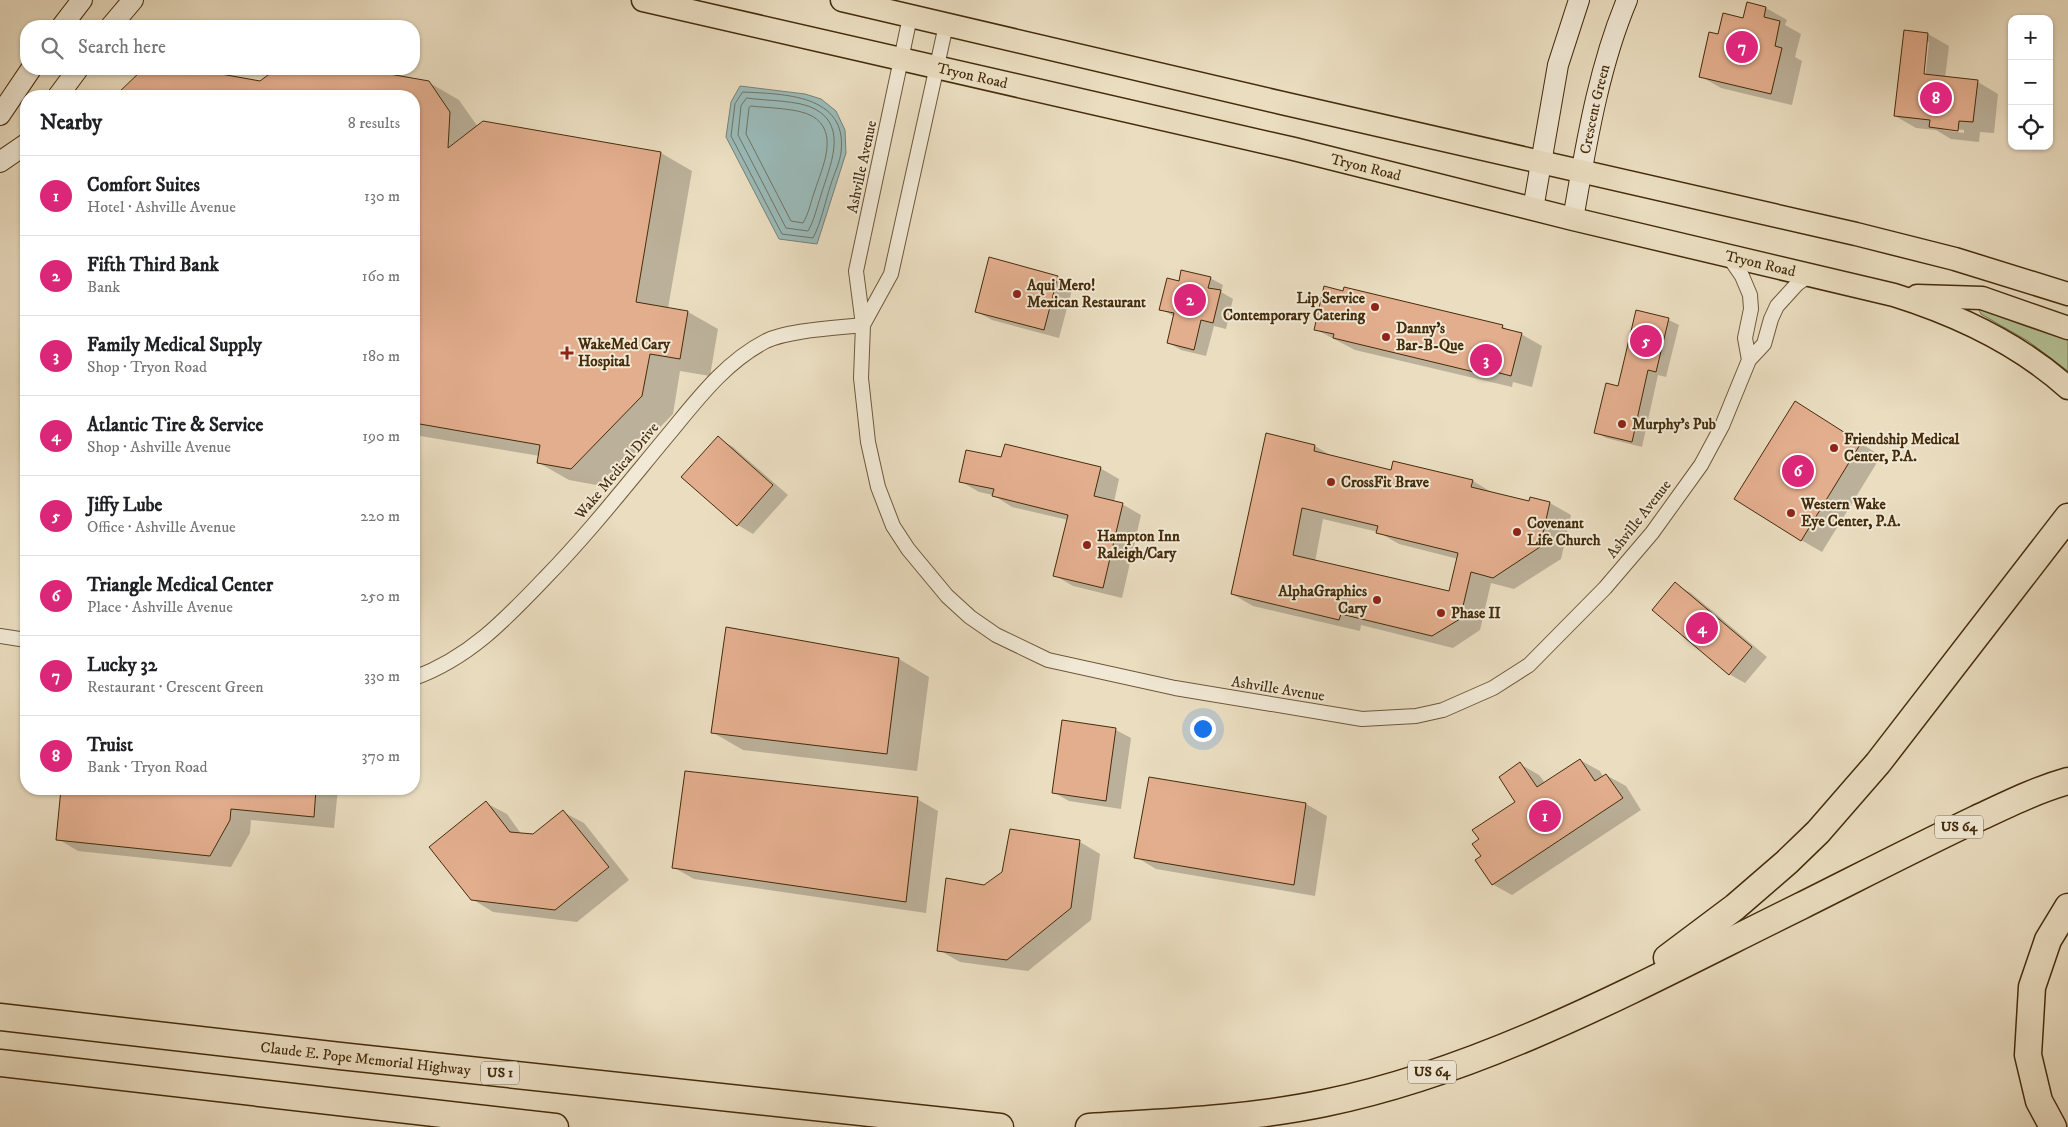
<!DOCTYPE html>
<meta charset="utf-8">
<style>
:root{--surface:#fff;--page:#f2f2f2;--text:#202124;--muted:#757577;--line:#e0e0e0;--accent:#db2777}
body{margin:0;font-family:"IM FELL DW Pica",serif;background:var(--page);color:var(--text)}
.controls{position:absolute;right:15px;top:15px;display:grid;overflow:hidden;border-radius:10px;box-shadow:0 1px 4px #0004}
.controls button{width:45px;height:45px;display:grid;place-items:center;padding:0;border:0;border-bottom:1px solid var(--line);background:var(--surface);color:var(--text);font:25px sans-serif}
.you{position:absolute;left:1202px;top:728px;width:18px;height:18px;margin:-12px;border:4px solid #fff;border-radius:50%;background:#1a73e8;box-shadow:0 0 0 8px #1a73e833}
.badge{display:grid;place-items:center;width:32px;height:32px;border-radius:50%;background:var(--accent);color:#fff;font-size:16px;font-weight:700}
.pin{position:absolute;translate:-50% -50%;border:2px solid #fff;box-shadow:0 1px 5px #0006}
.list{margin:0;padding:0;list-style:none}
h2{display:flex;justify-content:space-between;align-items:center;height:65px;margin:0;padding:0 20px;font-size:21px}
h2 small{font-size:16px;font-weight:400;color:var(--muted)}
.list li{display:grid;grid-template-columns:32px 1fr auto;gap:15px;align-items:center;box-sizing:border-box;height:80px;padding:0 20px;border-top:1px solid var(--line)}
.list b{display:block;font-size:19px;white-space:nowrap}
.list p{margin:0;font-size:16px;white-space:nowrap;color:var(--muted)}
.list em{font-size:16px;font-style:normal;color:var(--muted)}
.icon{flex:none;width:28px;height:28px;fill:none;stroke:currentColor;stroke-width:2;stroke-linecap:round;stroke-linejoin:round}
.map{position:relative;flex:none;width:2068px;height:1127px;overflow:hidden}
.search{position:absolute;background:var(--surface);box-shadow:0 1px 4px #0004;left:20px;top:20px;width:400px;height:55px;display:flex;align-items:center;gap:12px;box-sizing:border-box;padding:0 18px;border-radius:20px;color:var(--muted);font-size:19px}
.panel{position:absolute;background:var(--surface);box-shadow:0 1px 4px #0004;left:20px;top:90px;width:400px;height:705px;border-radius:20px}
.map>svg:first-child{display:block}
.green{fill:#b4c295;stroke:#7c7750}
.water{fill:#9abab9;stroke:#788173}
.shadow{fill:#0003;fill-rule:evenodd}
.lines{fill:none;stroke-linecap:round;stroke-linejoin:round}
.shore{stroke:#707362;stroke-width:1}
.building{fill:#e3ae8e;stroke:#452c0b;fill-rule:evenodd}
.street-casing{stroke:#6e5838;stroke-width:16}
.secondary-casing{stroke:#452c0b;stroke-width:22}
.primary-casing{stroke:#452c0b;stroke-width:25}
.highway-casing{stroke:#452c0b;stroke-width:29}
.street{stroke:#f1e9d6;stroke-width:14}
.secondary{stroke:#f1e9d6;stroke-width:20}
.primary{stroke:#eaddc0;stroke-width:22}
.highway{stroke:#eaddc0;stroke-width:26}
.poi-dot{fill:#8f2418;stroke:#f1e9d6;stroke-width:2}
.labels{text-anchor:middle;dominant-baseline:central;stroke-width:4;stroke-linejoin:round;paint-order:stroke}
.shield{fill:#f1e9d6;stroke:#796548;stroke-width:1}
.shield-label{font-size:14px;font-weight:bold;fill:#452c0b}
.street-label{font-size:15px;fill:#452c0b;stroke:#f1e9d6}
.poi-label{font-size:15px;font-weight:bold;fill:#452c0b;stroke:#f1e9d6;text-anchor:start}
</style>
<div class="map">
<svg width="2068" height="1127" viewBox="0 0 2068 1127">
<rect width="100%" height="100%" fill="#eaddc0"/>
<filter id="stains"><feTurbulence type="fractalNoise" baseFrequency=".004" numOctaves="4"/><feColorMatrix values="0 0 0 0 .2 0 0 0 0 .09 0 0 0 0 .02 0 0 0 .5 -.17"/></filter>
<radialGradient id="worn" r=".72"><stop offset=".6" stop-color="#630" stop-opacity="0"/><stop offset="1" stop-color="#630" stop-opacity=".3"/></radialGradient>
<path class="green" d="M 1981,309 L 2068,339 L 2068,371 L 2028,341 L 1981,314 L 1979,310 Z"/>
<path class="water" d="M 740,86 L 805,94 L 821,99 L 836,111 L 845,130 L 846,153 L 817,244 L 779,239 L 726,137 L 731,102 Z"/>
<path class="shadow" d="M 1748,3 L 1766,8 L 1787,20 L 1785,25 L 1801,34 L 1795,57 L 1802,61 L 1792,105 L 1721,88 L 1700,76 L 1719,36 L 1744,20 Z
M 1905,31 L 1928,34 L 1949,46 L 1945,78 L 1978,82 L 1998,94 L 1994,133 L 1980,132 L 1979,142 L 1951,139 L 1936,130 L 1916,128 L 1895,116 ZM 1926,42 L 1929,42 L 1925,80 L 1922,80 ZM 1942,128 L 1964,130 L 1964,133 L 1944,130 Z
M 145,69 L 186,69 L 261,82 L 278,69 L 354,69 L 428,82 L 459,100 L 478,127 L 483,123 L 661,153 L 692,171 L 668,308 L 688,312 L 718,329 L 710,376 L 680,371 L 673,414 L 602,486 L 569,480 L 539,463 L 540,456 L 414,435 L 414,96 L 122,96 L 123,90 Z
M 1058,277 L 1073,286 L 1059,338 L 992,320 L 977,312 Z
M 1210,278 L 1223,285 L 1221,292 L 1233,299 L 1226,329 L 1214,326 L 1206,356 L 1181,350 L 1169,343 L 1175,317 L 1161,309 L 1179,282 Z
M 1637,312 L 1669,320 L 1679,325 L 1666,377 L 1658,375 L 1642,447 L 1606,438 L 1596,432 L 1619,387 Z
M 1502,326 L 1511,332 L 1521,334 L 1542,346 L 1532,387 L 1513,382 L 1512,387 L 1355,350 L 1315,329 Z
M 1816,415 L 1881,456 L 1822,552 L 1801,540 Z
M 718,438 L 733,447 L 788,495 L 753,534 L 738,525 Z
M 1315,446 L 1335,458 L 1392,472 L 1394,463 L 1473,481 L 1493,493 L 1529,502 L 1530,499 L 1550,503 L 1571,515 L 1561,559 L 1514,589 L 1491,583 L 1480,630 L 1453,648 L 1361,625 L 1360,631 L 1253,606 L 1232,594 ZM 1323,519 L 1378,532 L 1399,544 L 1458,559 L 1450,592 L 1315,562 Z
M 1002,459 L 1100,468 L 1119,479 L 1114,502 L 1122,504 L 1141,515 L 1122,598 L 1073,586 L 1054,575 L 1068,520 L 1012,507 L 993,495 L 979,492 L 960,481 Z
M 1675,584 L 1691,593 L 1767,657 L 1745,683 L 1729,674 Z
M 727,628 L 899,659 L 929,677 L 917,771 L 743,750 L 712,732 Z
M 1116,730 L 1131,738 L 1121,809 L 1069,801 L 1053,792 Z
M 1580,760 L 1600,771 L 1603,777 L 1606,775 L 1626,786 L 1641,810 L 1512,895 L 1492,884 L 1483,856 L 1480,840 L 1517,802 L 1520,764 L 1539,775 L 1545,783 Z
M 1150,779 L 1306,804 L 1327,816 L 1315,896 L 1156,869 L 1136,857 Z
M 63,789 L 338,789 L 334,828 L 251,820 L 250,833 L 231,867 L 78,851 L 58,839 Z
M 917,799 L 938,811 L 926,913 L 694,879 L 673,867 Z
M 486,803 L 507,814 L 522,835 L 533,836 L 563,812 L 584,823 L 629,880 L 577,922 L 493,912 L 472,899 Z
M 1080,842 L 1100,854 L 1091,920 L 1028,971 L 960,962 L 939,950 L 984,886 Z"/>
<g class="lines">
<path class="shore" d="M 743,92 C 783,94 848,94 841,152 C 840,162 834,174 831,184 C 825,202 821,223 813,238 L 782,234 L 731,136 L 735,104 Z
M 747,98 C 766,101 799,100 815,109 C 849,127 829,168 821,195 C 817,207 814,221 808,231 L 786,228 L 738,135 L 741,106 Z
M 751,106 C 767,108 798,108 812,116 C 840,132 822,168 815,190 C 811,201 809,213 803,223 L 791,221 L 746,134 L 749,108 Z"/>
</g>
<path class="building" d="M 1747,2 L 1766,7 L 1764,17 L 1780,21 L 1775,46 L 1782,48 L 1771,94 L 1699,77 L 1709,32 L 1718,34 L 1723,13 L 1743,18 Z
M 1904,30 L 1928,33 L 1924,74 L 1978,80 L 1973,122 L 1959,121 L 1958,131 L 1929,127 L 1930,120 L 1894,116 Z
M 143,69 L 193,69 L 260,81 L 276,69 L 361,69 L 429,81 L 450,112 L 448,148 L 483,121 L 661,152 L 636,302 L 688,311 L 680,359 L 650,354 L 642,396 L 571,469 L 537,463 L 540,445 L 414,423 L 414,96 L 115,96 Z
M 989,257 L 1058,276 L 1044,330 L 975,312 Z
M 1181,270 L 1211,277 L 1208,288 L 1221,290 L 1213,323 L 1201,320 L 1194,350 L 1167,343 L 1174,313 L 1159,310 L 1167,278 L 1179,281 Z
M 1324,286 L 1343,291 L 1344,287 L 1503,325 L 1502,328 L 1522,333 L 1511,376 L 1492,371 L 1491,376 L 1333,338 L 1334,334 L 1314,330 Z
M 1636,310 L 1669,318 L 1656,372 L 1648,370 L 1632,442 L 1594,433 L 1606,383 L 1618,386 Z
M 1795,401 L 1861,443 L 1801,541 L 1734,499 Z
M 1266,433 L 1315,445 L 1314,451 L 1391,470 L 1393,461 L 1473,480 L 1471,487 L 1529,501 L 1530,497 L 1550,502 L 1540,547 L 1493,578 L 1471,572 L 1460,619 L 1432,636 L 1341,614 L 1339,620 L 1231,594 ZM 1302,508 L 1378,526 L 1376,533 L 1458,553 L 1449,591 L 1293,555 Z
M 718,436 L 773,485 L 737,526 L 681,477 Z
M 1005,444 L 1101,467 L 1094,496 L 1123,503 L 1103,588 L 1053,576 L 1068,515 L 992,496 L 994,489 L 959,482 L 966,450 L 1001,457 Z
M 1675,582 L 1752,647 L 1729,675 L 1652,610 Z
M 726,627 L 899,658 L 887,754 L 711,733 Z
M 1062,720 L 1116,728 L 1106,801 L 1052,793 Z
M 1580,759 L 1595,781 L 1606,774 L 1623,798 L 1492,885 L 1475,860 L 1481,856 L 1472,844 L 1479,839 L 1472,830 L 1515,802 L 1499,777 L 1520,762 L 1537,787 Z
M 685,771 L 918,797 L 906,902 L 672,868 Z
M 1149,777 L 1306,803 L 1294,885 L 1134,858 Z
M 61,789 L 316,789 L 314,817 L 231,809 L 230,820 L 210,856 L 56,840 Z
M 486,801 L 510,832 L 533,834 L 563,810 L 609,867 L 555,910 L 471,900 L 429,847 Z
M 1010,829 L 1080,840 L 1071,908 L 1007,960 L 937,951 L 946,878 L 984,885 L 1002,872 Z"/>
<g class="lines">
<defs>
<path id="street" d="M 910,17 L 856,271 L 863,325 L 861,378 L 868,442 L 878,487 L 893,526 L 908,549 L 947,596 L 970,617 L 996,635 L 1048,660 L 1175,688 L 1362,719 L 1416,716 L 1443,710 L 1493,688 L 1529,665 L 1605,588 L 1652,533 L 1701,465 L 1722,426 L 1749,360 L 1764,344 L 1771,319 L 1777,306 L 1797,284 L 1810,275
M 1729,257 L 1742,276 L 1750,295 L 1751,309 L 1745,338 L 1749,360
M 863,325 L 891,274 L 946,25
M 0,636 L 26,640
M 414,678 C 469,658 505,620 545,578 C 589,533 628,483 668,435 C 697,400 725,362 766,341 C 789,330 836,328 863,325"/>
<g id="secondary">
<path d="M 62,26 L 82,0"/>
<path d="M 111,26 L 133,0"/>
<path d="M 58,96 L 78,69"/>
<path d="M 0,115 L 31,69"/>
<path d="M 0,162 L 26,144"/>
<path d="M 1533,209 L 1558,65 L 1579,0"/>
<path id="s1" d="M 1573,219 C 1586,146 1598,69 1627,0"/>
</g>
<g id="primary">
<path id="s2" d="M 643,0 L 1294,149 L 1573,219 L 1894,295 C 1958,315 2018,343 2068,388"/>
<path d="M 842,0 L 1282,103 L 1856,234 L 1955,259 L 2068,294"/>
<path d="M 1917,296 L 1982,298 L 2068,328"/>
</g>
<g id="highway">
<path d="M 1667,958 L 1735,907 L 1787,862 L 1818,832 L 1878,763 L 2068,517"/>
<path id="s3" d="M 0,1017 L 340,1056 L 1000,1127"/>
<path d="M 0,1063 L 555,1127"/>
<path d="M 1089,1127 C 1168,1122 1248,1119 1325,1103 C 1491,1069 1650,980 1801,906 C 1859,877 1917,847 1976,819 C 2006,805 2036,790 2068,781"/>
<path d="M 2053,1127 L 2039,1101 L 2028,1055 L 2032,987 L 2048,940 L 2068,907"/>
</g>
</defs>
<use href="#street" class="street-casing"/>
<use href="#secondary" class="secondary-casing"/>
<use href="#primary" class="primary-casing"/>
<use href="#highway" class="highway-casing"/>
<use href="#street" class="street"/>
<use href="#secondary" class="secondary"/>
<use href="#primary" class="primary"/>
<use href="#highway" class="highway"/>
</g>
<g class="poi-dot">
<circle cx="1017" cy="294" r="5"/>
<circle cx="1375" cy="307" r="5"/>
<circle cx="1386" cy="337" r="5"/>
<path d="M564.5 345.5h5v5h5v5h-5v5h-5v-5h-5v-5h5z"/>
<circle cx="1622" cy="424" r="5"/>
<circle cx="1834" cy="448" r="5"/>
<circle cx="1331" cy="482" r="5"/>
<circle cx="1791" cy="513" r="5"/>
<circle cx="1517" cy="532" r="5"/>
<circle cx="1087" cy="545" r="5"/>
<circle cx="1377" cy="600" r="5"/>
<circle cx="1441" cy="613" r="5"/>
</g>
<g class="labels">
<g class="shield">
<rect x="1935" y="815.5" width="48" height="23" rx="4"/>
<rect x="1408" y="1060.5" width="48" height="23" rx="4"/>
<rect x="481" y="1061.5" width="38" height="23" rx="4"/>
</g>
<g class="shield-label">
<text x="1959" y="827">US 64</text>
<text x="1432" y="1072">US 64</text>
<text x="500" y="1073">US 1</text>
</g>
<g class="street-label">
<text stroke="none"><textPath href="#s2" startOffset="338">Tryon Road</textPath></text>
<text stroke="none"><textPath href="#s1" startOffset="112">Crescent Green</textPath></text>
<text transform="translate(862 167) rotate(-78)">Ashville Avenue</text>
<text stroke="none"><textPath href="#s2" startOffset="742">Tryon Road</textPath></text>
<text stroke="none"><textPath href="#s2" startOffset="1148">Tryon Road</textPath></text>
<text transform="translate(617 471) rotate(-50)">Wake Medical Drive</text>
<text transform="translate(1639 519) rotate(-52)">Ashville Avenue</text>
<text transform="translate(1278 689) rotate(9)">Ashville Avenue</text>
<text stroke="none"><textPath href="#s3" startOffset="368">Claude E. Pope Memorial Highway</textPath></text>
</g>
<g class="poi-label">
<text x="1027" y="285">Aqui Mero!<tspan x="1027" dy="17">Mexican Restaurant</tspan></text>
<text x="1365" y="298" text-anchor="end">Lip Service<tspan x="1365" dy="17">Contemporary Catering</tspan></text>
<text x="1396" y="328">Danny's<tspan x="1396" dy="17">Bar-B-Que</tspan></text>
<text x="578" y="344">WakeMed Cary<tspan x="578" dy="17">Hospital</tspan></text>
<text x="1632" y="424">Murphy's Pub</text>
<text x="1844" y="439">Friendship Medical<tspan x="1844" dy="17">Center, P.A.</tspan></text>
<text x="1341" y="482">CrossFit Brave</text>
<text x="1801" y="504">Western Wake<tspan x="1801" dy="17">Eye Center, P.A.</tspan></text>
<text x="1527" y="523">Covenant<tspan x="1527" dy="17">Life Church</tspan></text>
<text x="1097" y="536">Hampton Inn<tspan x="1097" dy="17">Raleigh/Cary</tspan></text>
<text x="1367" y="591" text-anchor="end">AlphaGraphics<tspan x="1367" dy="17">Cary</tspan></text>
<text x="1451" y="613">Phase II</text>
</g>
</g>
<rect width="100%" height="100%" filter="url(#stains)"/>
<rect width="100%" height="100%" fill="url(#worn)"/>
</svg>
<div class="controls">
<button>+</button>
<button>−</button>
<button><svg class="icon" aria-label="locate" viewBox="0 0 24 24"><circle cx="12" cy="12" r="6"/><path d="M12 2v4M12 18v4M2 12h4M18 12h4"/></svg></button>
</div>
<div class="you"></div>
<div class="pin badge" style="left:1545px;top:816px">1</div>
<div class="pin badge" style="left:1190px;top:300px">2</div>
<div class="pin badge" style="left:1486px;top:360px">3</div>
<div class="pin badge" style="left:1702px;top:628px">4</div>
<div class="pin badge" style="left:1646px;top:341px">5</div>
<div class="pin badge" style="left:1798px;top:471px">6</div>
<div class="pin badge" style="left:1742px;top:47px">7</div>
<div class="pin badge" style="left:1936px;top:98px">8</div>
<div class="search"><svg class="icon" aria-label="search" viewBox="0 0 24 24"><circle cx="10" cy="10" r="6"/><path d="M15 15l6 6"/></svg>Search here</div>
<section class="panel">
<h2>Nearby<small>8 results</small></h2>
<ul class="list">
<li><span class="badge">1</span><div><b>Comfort Suites</b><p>Hotel · Ashville Avenue</p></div><em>130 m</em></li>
<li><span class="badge">2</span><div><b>Fifth Third Bank</b><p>Bank</p></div><em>160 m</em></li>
<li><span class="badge">3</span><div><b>Family Medical Supply</b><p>Shop · Tryon Road</p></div><em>180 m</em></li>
<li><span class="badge">4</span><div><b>Atlantic Tire &amp; Service</b><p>Shop · Ashville Avenue</p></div><em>190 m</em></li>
<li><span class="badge">5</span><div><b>Jiffy Lube</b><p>Office · Ashville Avenue</p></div><em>220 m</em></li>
<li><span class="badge">6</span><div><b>Triangle Medical Center</b><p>Place · Ashville Avenue</p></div><em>250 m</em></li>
<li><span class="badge">7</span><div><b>Lucky 32</b><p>Restaurant · Crescent Green</p></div><em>330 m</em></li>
<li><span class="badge">8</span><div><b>Truist</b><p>Bank · Tryon Road</p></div><em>370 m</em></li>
</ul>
</section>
</div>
